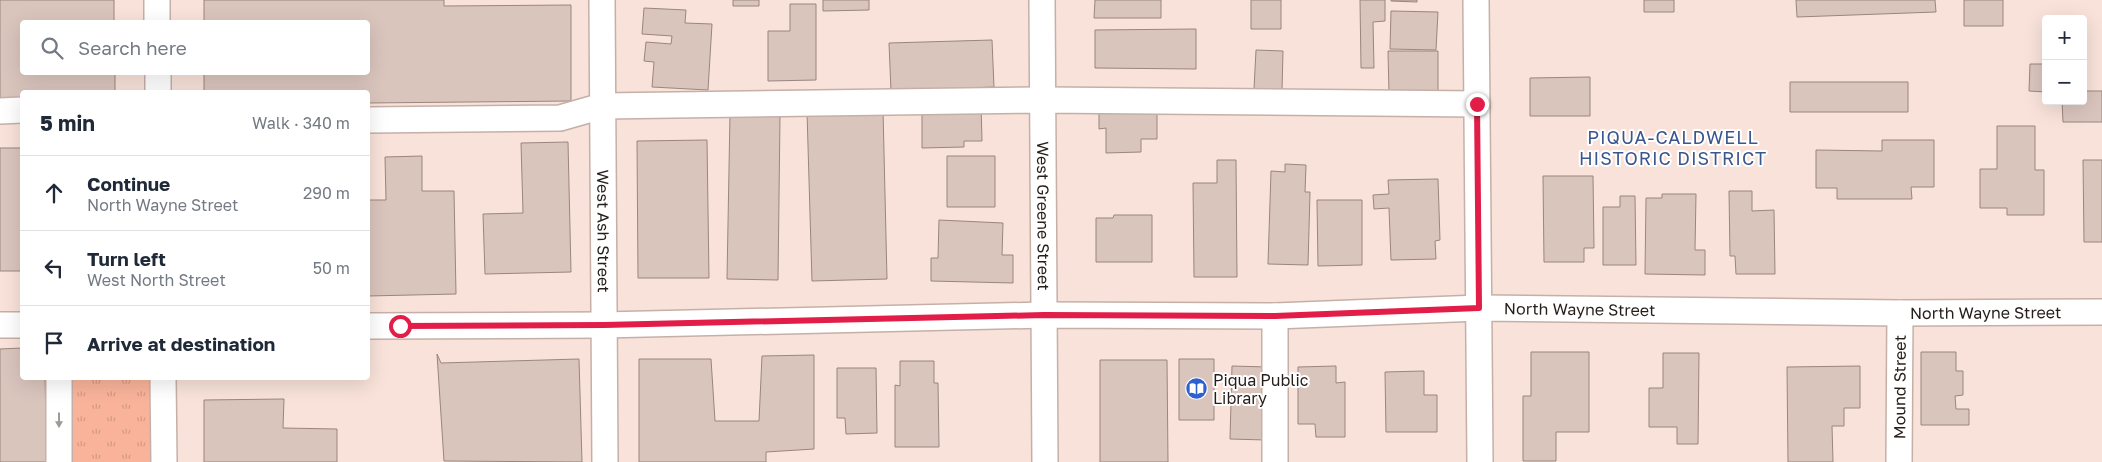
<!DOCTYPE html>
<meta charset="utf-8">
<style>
:root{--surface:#fff;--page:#f2f2f3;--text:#1f2937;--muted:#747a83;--line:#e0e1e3}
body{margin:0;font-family:"Golos Text",sans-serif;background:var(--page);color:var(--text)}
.controls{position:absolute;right:15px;top:15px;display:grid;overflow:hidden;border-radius:5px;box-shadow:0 5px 20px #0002}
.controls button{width:45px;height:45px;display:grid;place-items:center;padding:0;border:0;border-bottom:1px solid var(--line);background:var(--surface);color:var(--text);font:25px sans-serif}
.stop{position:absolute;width:15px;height:15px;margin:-11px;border:4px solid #e11d48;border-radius:50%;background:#fff}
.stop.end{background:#e11d48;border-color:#fff;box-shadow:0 1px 5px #0008}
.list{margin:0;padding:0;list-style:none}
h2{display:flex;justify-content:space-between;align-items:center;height:65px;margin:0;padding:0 20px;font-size:21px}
h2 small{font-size:16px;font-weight:400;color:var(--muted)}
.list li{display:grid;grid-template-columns:32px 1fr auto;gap:15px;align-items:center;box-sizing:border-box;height:75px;padding:0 20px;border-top:1px solid var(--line)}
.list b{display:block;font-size:19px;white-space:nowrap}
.list p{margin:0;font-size:16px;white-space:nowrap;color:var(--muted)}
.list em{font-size:16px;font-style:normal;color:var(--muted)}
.icon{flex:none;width:28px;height:28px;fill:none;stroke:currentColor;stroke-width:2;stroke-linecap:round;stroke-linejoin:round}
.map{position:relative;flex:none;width:2102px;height:462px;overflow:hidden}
.search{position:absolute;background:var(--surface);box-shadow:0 5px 20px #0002;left:20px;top:20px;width:350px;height:55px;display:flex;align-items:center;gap:12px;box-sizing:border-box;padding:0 18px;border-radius:5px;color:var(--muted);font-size:19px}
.panel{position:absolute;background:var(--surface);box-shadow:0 5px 20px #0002;left:20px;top:90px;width:350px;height:290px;border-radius:5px}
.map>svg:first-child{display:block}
.park{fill:url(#park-tufts)}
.building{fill:#dac5bd;stroke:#9a867f}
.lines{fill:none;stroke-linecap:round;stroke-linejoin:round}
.minor-casing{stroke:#c5b0a8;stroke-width:28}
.minor{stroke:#fff;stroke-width:25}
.oneway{fill:#9d9a98}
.route{stroke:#e11d48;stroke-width:6}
.labels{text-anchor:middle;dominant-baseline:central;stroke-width:4;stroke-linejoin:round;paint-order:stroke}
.street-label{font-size:16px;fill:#261e1b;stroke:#fff}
.poi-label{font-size:16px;fill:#261e1b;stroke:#fff;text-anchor:start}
.neighbourhood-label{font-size:18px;letter-spacing:1px;fill:#3a568f;stroke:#fff}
</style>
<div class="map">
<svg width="2102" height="462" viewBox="0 0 2102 462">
<defs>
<pattern id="park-tufts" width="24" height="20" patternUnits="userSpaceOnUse" patternTransform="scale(1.25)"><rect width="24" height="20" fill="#f9b39a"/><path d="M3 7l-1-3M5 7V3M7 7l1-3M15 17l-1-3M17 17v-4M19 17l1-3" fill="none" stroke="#d59a84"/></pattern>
</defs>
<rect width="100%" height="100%" fill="#f8e2d9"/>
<path class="park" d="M 59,378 L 163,378 L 164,462 L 59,462 Z"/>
<path class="building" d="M 0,0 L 114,0 L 114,22 L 22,22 L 22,72 L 115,72 L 115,92 L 22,92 L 22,101 L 0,101 Z
M 204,0 L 444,0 L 444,6 L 571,5 L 571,101 L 368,103 L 368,92 L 204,92 L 204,72 L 368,72 L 368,22 L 204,22 Z
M 733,0 L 759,0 L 759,6 L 733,6 Z
M 823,0 L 869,0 L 869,10 L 823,11 Z
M 1095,0 L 1161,0 L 1161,18 L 1094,18 Z
M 1251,0 L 1281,0 L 1281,29 L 1251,29 Z
M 1360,0 L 1385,0 L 1385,21 L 1373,22 L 1374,68 L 1361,68 Z
M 1391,0 L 1417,0 L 1417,2 L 1391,1 Z
M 1644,0 L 1674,0 L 1674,12 L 1644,12 Z
M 1796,0 L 1935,0 L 1936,12 L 1797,17 Z
M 1964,0 L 2003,0 L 2003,26 L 1964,26 Z
M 790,4 L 816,4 L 816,80 L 768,81 L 768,31 L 790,31 Z
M 644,8 L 686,10 L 685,23 L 712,24 L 708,90 L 652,87 L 654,62 L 644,61 L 646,42 L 671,44 L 672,36 L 642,34 Z
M 1391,11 L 1438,12 L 1436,50 L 1390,49 Z
M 1196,29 L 1196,69 L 1095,68 L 1095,30 Z
M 992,40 L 994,87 L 891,91 L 889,43 Z
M 1256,50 L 1283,51 L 1282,90 L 1254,89 Z
M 1388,51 L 1438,51 L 1438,92 L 1389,93 Z
M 2030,64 L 2046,64 L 2046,92 L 2029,91 Z
M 1590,77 L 1590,116 L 1530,116 L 1530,78 Z
M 1790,82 L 1908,82 L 1908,112 L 1790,112 Z
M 2083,91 L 2102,91 L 2102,122 L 2063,122 L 2062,101 L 2083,101 Z
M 1157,102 L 1157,139 L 1141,139 L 1141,152 L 1106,153 L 1106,128 L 1099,129 L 1099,103 Z
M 922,104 L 981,104 L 982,141 L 964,141 L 964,147 L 922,148 Z
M 883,110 L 887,279 L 812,281 L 807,112 Z
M 730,114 L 780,115 L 778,280 L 727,279 Z
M 1997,126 L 2035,126 L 2035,170 L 2044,170 L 2044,215 L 2007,215 L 2007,208 L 1980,208 L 1980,169 L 1997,169 Z
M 707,140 L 709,278 L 638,278 L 637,141 Z
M 1882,140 L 1934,140 L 1934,187 L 1911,187 L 1912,199 L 1837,199 L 1837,188 L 1816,188 L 1816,150 L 1882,151 Z
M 568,142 L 571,272 L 485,274 L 483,214 L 523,213 L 521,143 Z
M 0,148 L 22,148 L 22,271 L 0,271 Z
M 422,156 L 422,191 L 454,191 L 456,294 L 368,296 L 368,200 L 386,200 L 385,157 Z
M 947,156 L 995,156 L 995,207 L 947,207 Z
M 1217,160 L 1236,160 L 1237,277 L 1194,277 L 1193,183 L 1217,183 Z
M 2083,160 L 2102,160 L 2102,242 L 2084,242 Z
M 1285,164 L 1306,165 L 1305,192 L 1310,192 L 1308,265 L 1268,264 L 1271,171 L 1285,172 Z
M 1543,176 L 1593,176 L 1594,248 L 1584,248 L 1584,262 L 1544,262 Z
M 1438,179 L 1440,240 L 1435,241 L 1436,259 L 1391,260 L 1389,208 L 1374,209 L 1373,195 L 1389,194 L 1388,180 Z
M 1729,191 L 1752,191 L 1752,211 L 1774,210 L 1775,274 L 1736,274 L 1735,256 L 1730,256 Z
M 1662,194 L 1696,194 L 1695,250 L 1705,250 L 1705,275 L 1645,274 L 1646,198 L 1662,198 Z
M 1620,196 L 1635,196 L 1636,265 L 1603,265 L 1603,207 L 1620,207 Z
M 1317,200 L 1362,200 L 1362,265 L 1318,266 Z
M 1114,215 L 1152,215 L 1152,262 L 1096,262 L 1096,218 L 1113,218 Z
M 939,220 L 1003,223 L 1002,255 L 1013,255 L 1013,283 L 931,281 L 931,258 L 938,258 Z
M 22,348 L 22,378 L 45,378 L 47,462 L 0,462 L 0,349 Z
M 1531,352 L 1589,352 L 1589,432 L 1556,432 L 1556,461 L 1523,461 L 1523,396 L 1531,396 Z
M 1921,352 L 1956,352 L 1956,371 L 1963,371 L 1963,395 L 1955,396 L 1956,409 L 1969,409 L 1969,425 L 1921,425 Z
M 1663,353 L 1699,353 L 1698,444 L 1677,444 L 1677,427 L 1649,427 L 1649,388 L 1663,388 Z
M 437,354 L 441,363 L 579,359 L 582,462 L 444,461 Z
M 814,355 L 814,449 L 766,452 L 766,462 L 639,462 L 639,359 L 711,359 L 715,421 L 759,421 L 762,356 Z
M 1179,359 L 1214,359 L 1214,420 L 1179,420 Z
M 1100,360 L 1167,360 L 1168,462 L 1100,462 Z
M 900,361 L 934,361 L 934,383 L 938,383 L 939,447 L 895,447 L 895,385 L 900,386 Z
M 1232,366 L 1267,367 L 1266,440 L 1230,439 Z
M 1336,366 L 1336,383 L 1345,382 L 1345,437 L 1316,437 L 1315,424 L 1298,424 L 1298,367 Z
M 1860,366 L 1860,408 L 1844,408 L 1844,426 L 1832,426 L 1833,462 L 1788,462 L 1787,367 Z
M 837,368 L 876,368 L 877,433 L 846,434 L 845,418 L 837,418 Z
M 1424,371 L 1424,395 L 1437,395 L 1437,432 L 1386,432 L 1385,372 Z
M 284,399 L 283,428 L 337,429 L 337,462 L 204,462 L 204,400 Z"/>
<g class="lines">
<defs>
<g id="minor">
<path d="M 157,0 L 157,22"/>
<path id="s1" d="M 602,0 L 605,462"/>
<path id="s2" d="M 1042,0 L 1045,462"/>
<path d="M 1476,0 L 1480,462"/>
<path d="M 158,72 L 158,92"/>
<path d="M 0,111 L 22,110"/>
<path d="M 368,120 L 560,118 L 602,106 L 1043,100 L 1477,104"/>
<path d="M 1275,316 L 1275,462"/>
<path d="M 0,325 L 22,325"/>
<path id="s3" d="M 368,326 L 603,325 L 1044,315 L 1275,316 L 1479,308 L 1900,313 L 2102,312"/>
<path d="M 163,378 L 164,462"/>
<path d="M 59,462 L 59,378"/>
<path id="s4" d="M 1899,462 L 1900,313"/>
</g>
</defs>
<use href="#minor" class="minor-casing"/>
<use href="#minor" class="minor"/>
</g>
<defs><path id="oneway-solid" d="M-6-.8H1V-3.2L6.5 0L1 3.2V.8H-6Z" transform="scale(1.25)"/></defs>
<use class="oneway" href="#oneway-solid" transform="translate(59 420) rotate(90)"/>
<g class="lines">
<path class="route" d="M 400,326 L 604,325 L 1044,315 L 1275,316 L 1479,308 L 1477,104"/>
</g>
<defs>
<symbol id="library-disc" viewBox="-11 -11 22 22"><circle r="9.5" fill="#2f60cf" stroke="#fff"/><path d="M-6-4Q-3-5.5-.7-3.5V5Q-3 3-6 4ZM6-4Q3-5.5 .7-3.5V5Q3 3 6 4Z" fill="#fff"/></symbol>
</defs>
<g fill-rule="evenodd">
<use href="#library-disc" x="1184" y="376" width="25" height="25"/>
</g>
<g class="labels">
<g class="street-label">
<text stroke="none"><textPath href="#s2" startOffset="216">West Greene Street</textPath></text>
<text stroke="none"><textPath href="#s1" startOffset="231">West Ash Street</textPath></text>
<text stroke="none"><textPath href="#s3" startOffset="1212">North Wayne Street</textPath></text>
<text stroke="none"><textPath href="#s3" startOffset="1618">North Wayne Street</textPath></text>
<text stroke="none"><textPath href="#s4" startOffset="75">Mound Street</textPath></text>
</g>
<g class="poi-label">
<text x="1213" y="380">Piqua Public<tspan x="1213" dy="18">Library</tspan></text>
</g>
<g class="neighbourhood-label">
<text x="1673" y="137">PIQUA-CALDWELL<tspan x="1673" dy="21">HISTORIC DISTRICT</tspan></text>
</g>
</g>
</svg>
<div class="controls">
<button>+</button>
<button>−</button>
</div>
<div class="stop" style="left:400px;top:326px"></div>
<div class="stop end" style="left:1477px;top:104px"></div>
<div class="search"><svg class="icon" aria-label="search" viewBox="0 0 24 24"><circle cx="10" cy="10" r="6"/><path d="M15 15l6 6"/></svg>Search here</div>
<section class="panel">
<h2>5 min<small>Walk · 340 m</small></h2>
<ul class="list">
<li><svg class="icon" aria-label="ahead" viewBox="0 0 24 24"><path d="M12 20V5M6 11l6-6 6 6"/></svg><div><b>Continue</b><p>North Wayne Street</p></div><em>290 m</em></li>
<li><svg class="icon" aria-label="left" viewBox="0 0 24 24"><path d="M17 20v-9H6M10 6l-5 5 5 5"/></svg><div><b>Turn left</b><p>West North Street</p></div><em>50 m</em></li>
<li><svg class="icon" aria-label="arrive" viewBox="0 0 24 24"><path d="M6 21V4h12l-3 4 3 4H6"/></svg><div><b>Arrive at destination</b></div></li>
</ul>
</section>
</div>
